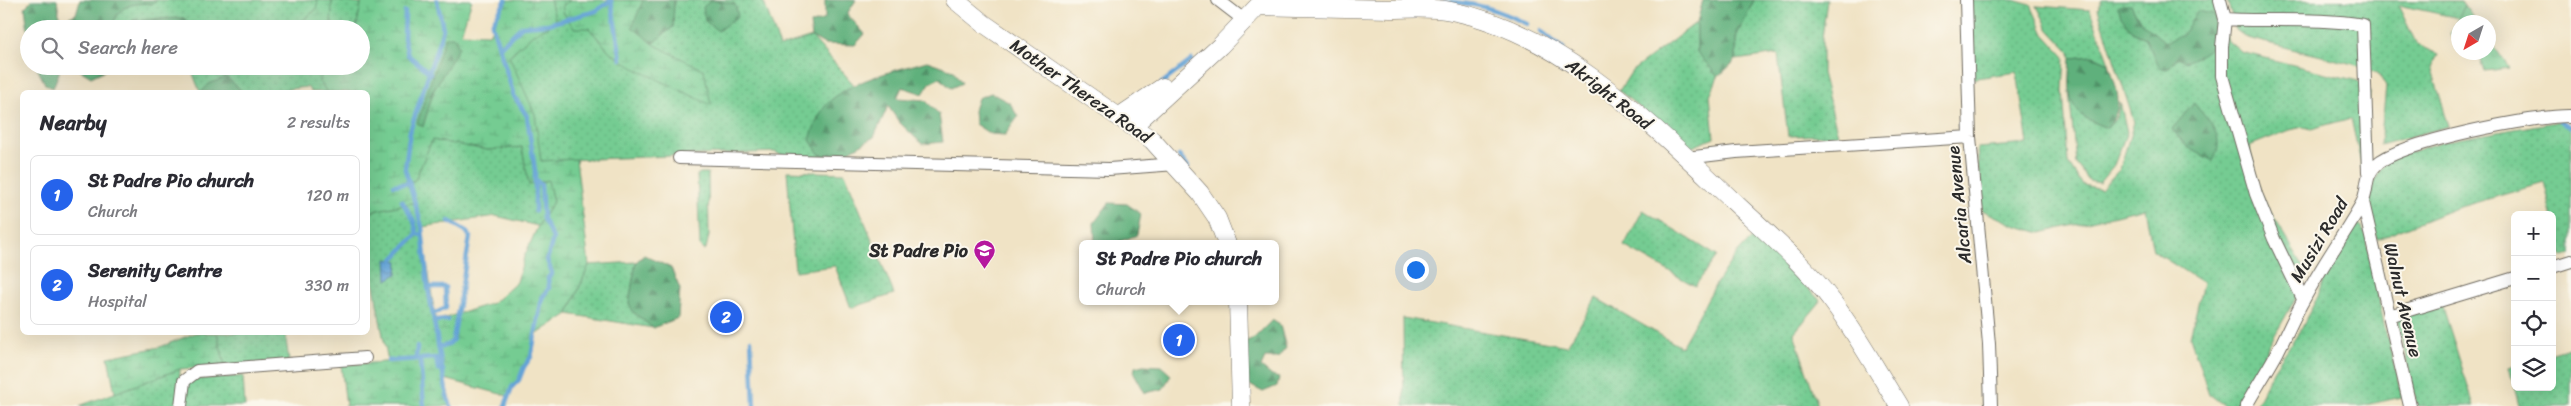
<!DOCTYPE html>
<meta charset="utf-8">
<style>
:root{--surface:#fff;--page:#f7f7f7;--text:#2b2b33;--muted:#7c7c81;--line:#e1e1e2;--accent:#2563eb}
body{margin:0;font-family:Sriracha,sans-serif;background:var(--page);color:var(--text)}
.controls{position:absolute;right:15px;bottom:15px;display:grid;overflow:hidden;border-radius:8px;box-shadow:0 5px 20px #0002}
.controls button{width:45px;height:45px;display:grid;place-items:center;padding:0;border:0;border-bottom:1px solid var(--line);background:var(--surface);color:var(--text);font:25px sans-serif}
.compass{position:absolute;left:2451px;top:15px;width:45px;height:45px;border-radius:50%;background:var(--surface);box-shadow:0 5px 20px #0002;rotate:219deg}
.you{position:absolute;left:1415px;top:269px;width:18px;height:18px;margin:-12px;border:4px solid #fff;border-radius:50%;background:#1a73e8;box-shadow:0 0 0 8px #1a73e833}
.badge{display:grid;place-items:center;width:32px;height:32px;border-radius:50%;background:var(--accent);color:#fff;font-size:16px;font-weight:700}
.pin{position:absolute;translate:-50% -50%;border:2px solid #fff;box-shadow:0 1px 5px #0006}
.popup{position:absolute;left:1079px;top:240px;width:200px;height:65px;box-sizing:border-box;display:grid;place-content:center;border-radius:8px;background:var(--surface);filter:drop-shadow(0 1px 4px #0005);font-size:16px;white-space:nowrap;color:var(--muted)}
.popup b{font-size:19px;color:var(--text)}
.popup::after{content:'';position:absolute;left:50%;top:100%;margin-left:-10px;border:10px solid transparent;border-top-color:var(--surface)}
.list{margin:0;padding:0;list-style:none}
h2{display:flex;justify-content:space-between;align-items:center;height:65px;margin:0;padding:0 20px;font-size:21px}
h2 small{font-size:16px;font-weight:400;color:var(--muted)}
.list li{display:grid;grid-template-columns:32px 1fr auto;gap:15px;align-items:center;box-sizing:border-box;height:80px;margin:0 10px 10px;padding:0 10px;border:1px solid var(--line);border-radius:8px}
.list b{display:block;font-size:19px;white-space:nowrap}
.list p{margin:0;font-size:16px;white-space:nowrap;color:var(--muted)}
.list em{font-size:16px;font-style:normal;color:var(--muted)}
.icon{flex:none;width:28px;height:28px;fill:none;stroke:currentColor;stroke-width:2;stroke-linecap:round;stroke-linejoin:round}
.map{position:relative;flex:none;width:2571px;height:406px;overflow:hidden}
.search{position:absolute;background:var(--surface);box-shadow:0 5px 20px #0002;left:20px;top:20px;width:350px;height:55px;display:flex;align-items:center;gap:12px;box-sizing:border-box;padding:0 18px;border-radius:28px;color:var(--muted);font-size:19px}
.panel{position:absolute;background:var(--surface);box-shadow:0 5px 20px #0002;left:20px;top:90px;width:350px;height:245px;border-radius:8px}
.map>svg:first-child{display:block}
.grass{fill:url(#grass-dots);stroke:#507c5e;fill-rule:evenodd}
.forest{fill:url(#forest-firs);stroke:#456e54}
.wetland{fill:url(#wetland-marsh);stroke:#507c5e;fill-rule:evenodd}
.park{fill:url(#park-tufts);stroke:#507c5e}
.water{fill:url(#water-waves);stroke:#486780}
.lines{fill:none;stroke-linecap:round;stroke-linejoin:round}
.stream{stroke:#64a3d6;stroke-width:4.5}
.street-casing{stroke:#706b61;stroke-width:14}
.secondary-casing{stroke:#706b61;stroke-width:19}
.street{stroke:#fff;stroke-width:12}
.secondary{stroke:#fff;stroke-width:18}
.labels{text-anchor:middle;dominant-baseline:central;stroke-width:4;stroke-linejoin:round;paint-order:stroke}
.street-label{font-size:18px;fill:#2b2b2b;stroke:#fbf7ec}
.poi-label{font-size:18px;font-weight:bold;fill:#2b2b2b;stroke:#fbf7ec;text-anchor:end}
</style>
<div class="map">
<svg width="2571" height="406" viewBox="0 0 2571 406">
<defs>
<pattern id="grass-dots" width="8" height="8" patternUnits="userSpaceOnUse" patternTransform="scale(1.25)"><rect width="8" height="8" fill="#74cc92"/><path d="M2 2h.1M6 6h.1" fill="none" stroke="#65af7e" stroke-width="1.8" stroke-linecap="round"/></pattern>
<pattern id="forest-firs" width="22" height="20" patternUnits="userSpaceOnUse" patternTransform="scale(1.25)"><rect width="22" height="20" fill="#5fb07c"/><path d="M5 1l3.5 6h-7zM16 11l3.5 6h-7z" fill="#4f8f66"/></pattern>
<pattern id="wetland-marsh" width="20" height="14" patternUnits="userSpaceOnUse" patternTransform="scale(1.25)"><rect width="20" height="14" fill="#74cc92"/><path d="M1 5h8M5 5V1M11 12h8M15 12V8" fill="none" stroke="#65af7e"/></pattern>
<pattern id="park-tufts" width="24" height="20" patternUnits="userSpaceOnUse" patternTransform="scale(1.25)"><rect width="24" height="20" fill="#74cc92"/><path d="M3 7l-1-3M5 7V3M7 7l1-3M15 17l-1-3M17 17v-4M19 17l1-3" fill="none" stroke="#65af7e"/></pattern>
<pattern id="water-waves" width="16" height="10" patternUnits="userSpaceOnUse" patternTransform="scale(1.25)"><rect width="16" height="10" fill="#64a3d6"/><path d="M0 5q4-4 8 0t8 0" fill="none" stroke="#5385ae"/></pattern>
</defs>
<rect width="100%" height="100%" fill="#fbf7ec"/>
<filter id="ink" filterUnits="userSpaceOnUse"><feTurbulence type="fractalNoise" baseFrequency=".02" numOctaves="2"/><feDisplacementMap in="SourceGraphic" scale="10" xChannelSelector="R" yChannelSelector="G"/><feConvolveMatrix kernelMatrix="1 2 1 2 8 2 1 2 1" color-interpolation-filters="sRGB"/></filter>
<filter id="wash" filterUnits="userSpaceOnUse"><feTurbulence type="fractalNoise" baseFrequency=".0096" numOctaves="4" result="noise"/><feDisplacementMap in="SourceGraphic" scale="20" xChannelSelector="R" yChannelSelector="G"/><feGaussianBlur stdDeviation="1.12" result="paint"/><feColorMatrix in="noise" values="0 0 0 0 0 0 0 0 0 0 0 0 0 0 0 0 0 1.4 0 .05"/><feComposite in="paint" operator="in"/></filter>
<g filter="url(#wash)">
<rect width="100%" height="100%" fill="#f0e3c5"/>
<path class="grass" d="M 157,0 L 318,0 L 316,10 L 291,29 L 276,29 L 271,22 L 258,29 L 193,29 L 184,18 L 133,20 L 128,29 L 113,29 C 115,6 133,1 152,4 Z
M 331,0 L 361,4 L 356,29 L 331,29 Z
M 550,0 L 572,0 L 562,5 L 589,28 L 610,52 L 655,45 L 653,43 L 673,27 L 674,0 L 763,0 L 780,47 L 812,37 L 855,86 L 832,99 L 836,159 L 783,156 L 775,152 L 541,161 L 509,56 L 533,34 L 556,22 Z
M 1754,0 L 1827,0 L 1822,38 L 1822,73 L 1838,135 L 1788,136 L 1778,54 L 1736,60 L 1736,37 Z
M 1970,0 L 2013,0 L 2031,5 L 2044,34 L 2065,57 L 2063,90 L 2068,163 L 2083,185 L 2101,189 L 2120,169 L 2134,122 L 2098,9 L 2101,0 L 2216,0 L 2228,41 L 2241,52 L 2358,81 L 2370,91 L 2363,173 L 2351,118 L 2311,129 L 2303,127 L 2290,130 L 2249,146 L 2262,198 L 2309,275 L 2267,349 L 2239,406 L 2225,406 L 2209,394 L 2190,337 L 2203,283 L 2153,251 L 2145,208 L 2041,233 L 2014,225 L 1982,210 L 1977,148 L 2028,144 L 2017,72 L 1970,79 ZM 2131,5 L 2140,21 L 2165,43 L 2183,35 L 2178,56 L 2168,69 L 2145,38 L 2131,30 ZM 2194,104 L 2187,147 L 2172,129 Z
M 2227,0 L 2462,1 L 2465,5 L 2459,18 L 2398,5 L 2417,45 L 2438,54 L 2431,67 L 2449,126 L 2380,145 L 2386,87 L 2378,73 L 2353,64 L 2247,38 L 2236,30 Z
M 2037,6 L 2090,10 L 2109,63 L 2093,56 L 2071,58 L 2070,52 L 2049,30 Z
M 1697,22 L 1697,52 L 1718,77 L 1710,95 L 1714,138 L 1690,148 L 1619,91 L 1632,71 Z
M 190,66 L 245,66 L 251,70 L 257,66 L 325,66 L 319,81 L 327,92 L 311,92 L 307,87 L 280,90 L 279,92 L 243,92 L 226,77 L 200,92 Z
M 2069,91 C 2077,115 2084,119 2107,128 L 2117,117 L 2120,102 L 2127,132 L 2114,165 L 2099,183 L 2089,181 L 2076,164 Z
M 2561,121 L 2571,129 L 2571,255 L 2563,257 L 2544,183 L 2453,209 L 2378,239 C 2365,201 2367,196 2385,161 L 2440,142 Z
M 432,140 L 488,150 L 522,147 L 529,185 L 548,179 L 553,202 L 538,226 L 496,216 L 422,227 L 441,358 L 388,361 C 378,311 368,263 368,212 L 416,202 L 406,183 L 415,180 Z
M 787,171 L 845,173 L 894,294 L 851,308 L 835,266 L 795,271 Z
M 700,173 L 708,173 L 709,235 L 706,249 L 703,250 L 700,247 L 697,175 Z
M 1643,210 L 1717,256 L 1695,286 L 1624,246 Z
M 2355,225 L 2361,226 L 2366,236 L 2383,320 L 2402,397 L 2361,406 L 2255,406 L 2274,369 L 2302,328 L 2349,228 Z
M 1752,238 L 1757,239 L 1821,301 L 1794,333 L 1818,406 L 1404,406 L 1403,318 L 1567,346 L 1596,298 L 1681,347 C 1703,310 1720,267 1752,238 Z
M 636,262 L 629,303 L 633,312 L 653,328 L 568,314 L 589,265 Z
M 2442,304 L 2474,406 L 2417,406 L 2397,319 Z
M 217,333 L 285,333 L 289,361 L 225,366 Z
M 2571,347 L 2571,406 L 2519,406 L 2509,367 L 2515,365 L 2515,387 L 2552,387 L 2552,353 Z
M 180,369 L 179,406 L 79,406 Z
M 243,376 L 245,406 L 187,406 L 188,380 Z"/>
<path class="forest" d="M 32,0 L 57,0 L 60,21 L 76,14 L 80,0 L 157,0 L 152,4 C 133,2 115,6 113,29 L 29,29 L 29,41 L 25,7 Z
M 607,0 L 674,0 L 673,27 L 653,43 L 633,35 Z
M 711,0 L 735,4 L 738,16 L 718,31 L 705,21 L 703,7 Z
M 825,0 L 856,0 L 847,14 L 865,34 L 855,45 L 824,44 L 812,37 L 810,24 L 825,19 Z
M 1703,0 L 1754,0 L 1736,37 L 1736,60 L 1718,77 L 1697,52 L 1697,22 Z
M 2118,5 L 2131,5 L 2140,21 L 2165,42 L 2183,35 L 2197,11 L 2213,14 L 2221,31 C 2213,49 2204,54 2186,62 L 2178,57 L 2167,69 L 2160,68 L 2145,38 L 2131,30 L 2121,17 Z
M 184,18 L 193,29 L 128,29 L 133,20 Z
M 445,36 L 454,37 L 459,47 L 434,90 L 423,127 L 417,123 Z
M 2093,56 L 2109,63 C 2116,89 2126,105 2107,128 C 2066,113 2068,99 2071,58 Z
M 927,61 L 953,70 L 962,83 L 951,88 L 939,78 L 930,83 L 923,94 L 902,87 L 897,98 L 925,100 L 939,114 L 943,142 L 922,144 L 899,122 L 888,106 L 874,137 L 836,159 L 819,154 L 810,140 C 814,126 820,109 832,99 C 856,79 897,70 927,61 Z
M 36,66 L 70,66 L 60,70 L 53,88 L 45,84 Z
M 73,66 L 109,66 L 108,69 L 91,77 Z
M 226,77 L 243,92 L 201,92 L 209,84 Z
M 991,93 L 1010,103 L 1018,117 L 1005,135 L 990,134 L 975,124 L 974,110 L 978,98 Z
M 2194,103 C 2209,123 2227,135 2213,161 L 2187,147 L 2172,129 Z
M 1109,203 L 1127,204 L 1141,214 L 1137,235 L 1121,241 L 1121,244 L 1095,244 L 1094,223 Z
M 644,255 L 671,268 L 680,289 L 678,318 L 653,328 L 633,312 L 629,303 L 636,262 Z
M 1272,320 L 1280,325 L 1286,348 L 1278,358 L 1265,358 L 1261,367 L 1272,376 L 1279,378 L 1277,386 L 1263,392 L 1240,380 L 1234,346 L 1254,338 Z
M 1143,365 L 1161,366 L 1171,375 L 1163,389 L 1145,393 L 1134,373 L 1135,367 Z"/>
<path class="wetland" d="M 318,0 L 332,1 L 331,29 L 291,29 L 316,10 Z
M 362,0 L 472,0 L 461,33 L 489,34 L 506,0 L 550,0 L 556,22 L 533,34 L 509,56 L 535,114 L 541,161 L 576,159 L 589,265 L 568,314 L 536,335 L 531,357 L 508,396 L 445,379 L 451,406 L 346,406 L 341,365 L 441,358 L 435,321 L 493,303 L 517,282 L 524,257 L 538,226 L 553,202 L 548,180 L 529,185 L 522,147 L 488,150 L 432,140 L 415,180 L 406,183 L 416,202 L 368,212 L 368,92 L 327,92 L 319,81 L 325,66 L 361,66 L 361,29 L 356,28 ZM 445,37 L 454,37 L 459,47 L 434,90 L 423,127 L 417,123 Z
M 572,0 L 643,0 L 632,27 L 655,45 L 704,70 L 711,105 L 632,67 L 610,52 L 589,28 L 574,28 L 564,14 L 562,5 Z
M 195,333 L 217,333 L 225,366 L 180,369 L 115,393 L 108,357 L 160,347 Z"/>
<path class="park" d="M 2465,5 L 2477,22 L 2458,22 L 2458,45 L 2450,34 Z
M 2489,39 L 2509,68 L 2484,71 L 2478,53 L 2488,52 Z"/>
<path class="water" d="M 386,259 L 398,261 L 397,274 L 387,280 Z"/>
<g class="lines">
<path class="stream" d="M 437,0 L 443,29 L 410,131 L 405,169 L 422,227 L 428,287 L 447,396 L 451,406
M 506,0 L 492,24 L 514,96 L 527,116 L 535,170 L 535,211
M 611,0 L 621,59
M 1444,2 C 1475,2 1499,10 1527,24
M 405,12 L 404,38 L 408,55 L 430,73
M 1541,31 L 1563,49
M 499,48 L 522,26 L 548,24 L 567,19 L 596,11 L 611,0
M 1162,83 L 1192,60
M 2560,121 L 2571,127
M 1179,156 L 1188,167
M 394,185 L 410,183
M 402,201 L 414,221 L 417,234 L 422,235
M 393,259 L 417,234
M 428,287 L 445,287 L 446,308 L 433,314
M 435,321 L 448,320
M 751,340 L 754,406
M 439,347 L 448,345 L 453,340 L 470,237 L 466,231 L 449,221
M 416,359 L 417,346
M 420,359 L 424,406
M 388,361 L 436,358 L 438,369 L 443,370
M 505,406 L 512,387 L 519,380 L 524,367 L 531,357 L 542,298 L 549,288 L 548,278 L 552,273 L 547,260 L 553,238 L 543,219 L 541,185 L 535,179"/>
</g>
</g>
<g filter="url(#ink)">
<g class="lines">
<defs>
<path id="street" d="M 1218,0 L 1244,20
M 1966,0 L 1970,137 L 1989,344 L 1991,406
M 2220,0 L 2225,19 C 2270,22 2318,17 2363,25 L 2368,172
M 2225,19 L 2222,47 L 2222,76 L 2256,194 L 2274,239 L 2303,299
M 679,158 L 1109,169 L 1176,164
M 1686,158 L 1736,152 L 1970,137
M 2363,202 L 2410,406
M 2552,267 L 2571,261
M 2389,316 L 2515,278
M 181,406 L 184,381 L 197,371 L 365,358
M 2246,406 C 2256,388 2267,371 2277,353 C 2286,336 2294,316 2304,299 C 2321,267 2343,236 2361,205 C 2370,190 2362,178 2377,164 C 2400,142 2537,115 2571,116"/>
<path id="secondary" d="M 955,0 L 983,23 L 1152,140 L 1200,193 L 1217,218 L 1227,244
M 1120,116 L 1163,87
M 1133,126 L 1220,46 L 1258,6 C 1302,7 1346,8 1391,9 C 1410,9 1432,7 1451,11 C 1561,32 1653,126 1732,200 C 1766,232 1804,264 1832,301 C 1857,334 1877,371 1899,406
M 1238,301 L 1241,406"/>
</defs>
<use href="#street" class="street-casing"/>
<use href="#secondary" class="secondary-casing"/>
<use href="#street" class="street"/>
<use href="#secondary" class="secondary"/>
</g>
</g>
<defs>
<symbol id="school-pin" viewBox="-11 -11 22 30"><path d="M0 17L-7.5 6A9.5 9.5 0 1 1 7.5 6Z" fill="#b5179e" stroke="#fbf7ec"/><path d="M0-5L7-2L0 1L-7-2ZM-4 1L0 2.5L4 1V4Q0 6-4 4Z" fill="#fff"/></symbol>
</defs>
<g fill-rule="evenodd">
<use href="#school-pin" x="972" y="238" width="25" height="34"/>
</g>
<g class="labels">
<g class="street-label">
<text transform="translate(1081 91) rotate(35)">Mother Thereza Road</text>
<text transform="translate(1609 94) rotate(38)">Akright Road</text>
<text transform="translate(1959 205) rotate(-96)">Alcaria Avenue</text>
<text transform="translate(2319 240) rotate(-59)">Musizi Road</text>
<text transform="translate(2403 300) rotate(77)">Walnut Avenue</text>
</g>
<g class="poi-label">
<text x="968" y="251">St Padre Pio</text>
</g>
</g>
</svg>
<div class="controls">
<button>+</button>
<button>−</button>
<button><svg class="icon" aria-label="locate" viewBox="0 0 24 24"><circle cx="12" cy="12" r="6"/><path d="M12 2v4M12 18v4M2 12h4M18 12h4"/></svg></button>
<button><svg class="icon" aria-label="layers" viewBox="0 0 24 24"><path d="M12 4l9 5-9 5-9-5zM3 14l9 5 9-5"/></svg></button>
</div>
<svg class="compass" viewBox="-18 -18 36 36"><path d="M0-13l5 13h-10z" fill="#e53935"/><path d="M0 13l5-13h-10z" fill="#7c7c81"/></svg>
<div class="you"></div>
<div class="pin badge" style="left:1179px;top:340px">1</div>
<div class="popup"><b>St Padre Pio church</b>Church</div>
<div class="pin badge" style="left:726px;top:317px">2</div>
<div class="search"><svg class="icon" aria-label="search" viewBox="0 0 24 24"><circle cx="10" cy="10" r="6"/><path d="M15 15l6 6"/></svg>Search here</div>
<section class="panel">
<h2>Nearby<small>2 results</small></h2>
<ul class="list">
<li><span class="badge">1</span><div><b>St Padre Pio church</b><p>Church</p></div><em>120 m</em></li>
<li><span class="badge">2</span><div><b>Serenity Centre</b><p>Hospital</p></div><em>330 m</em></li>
</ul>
</section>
</div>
